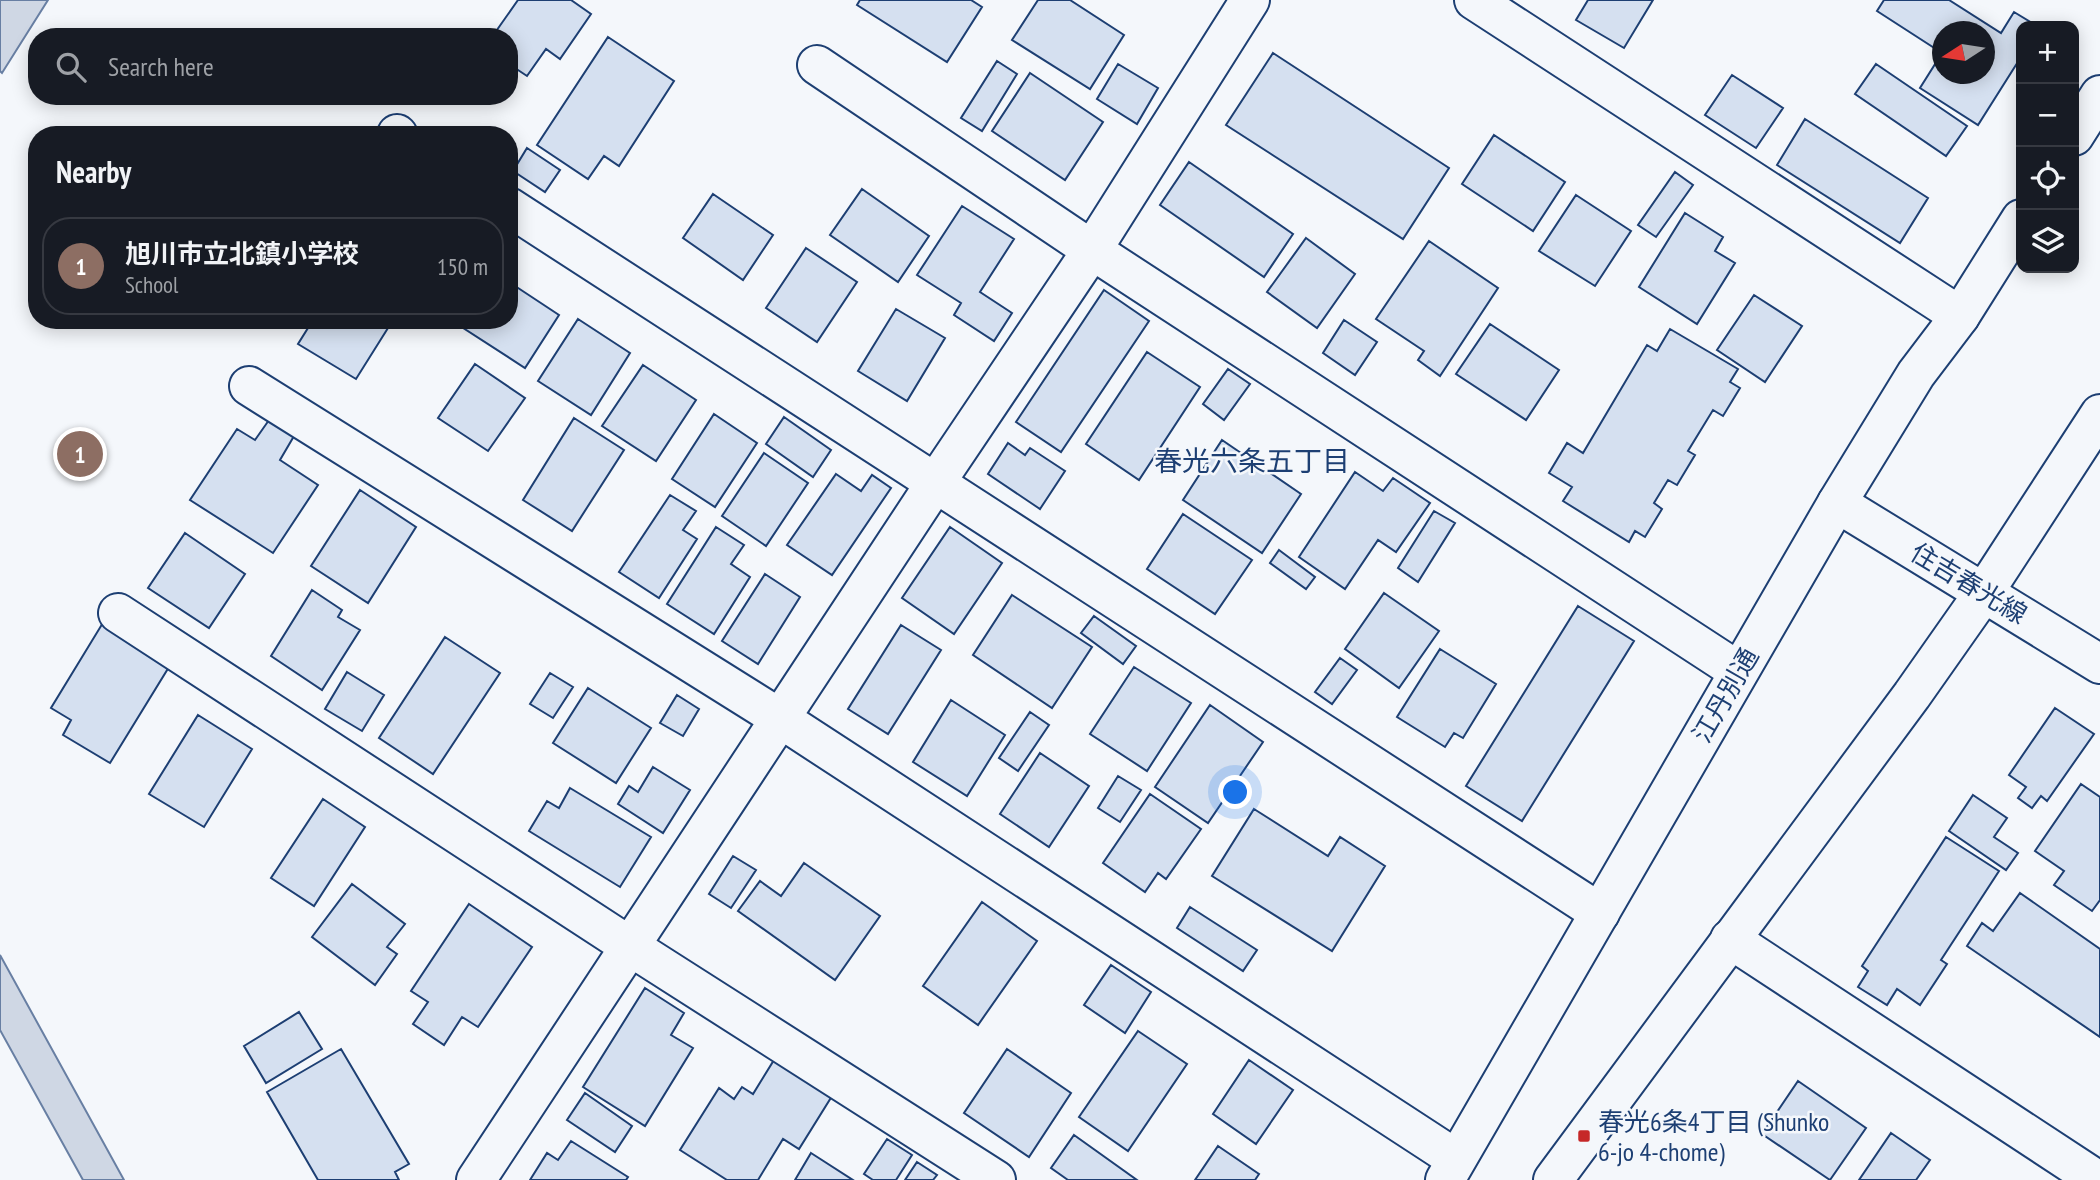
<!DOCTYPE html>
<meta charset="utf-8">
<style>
:root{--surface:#171b24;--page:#20242c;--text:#f1f3f6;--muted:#9ea1a6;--line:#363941;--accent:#1a73e8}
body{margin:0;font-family:"PT Sans Narrow","Noto Sans JP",sans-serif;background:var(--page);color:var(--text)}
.controls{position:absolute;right:21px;top:21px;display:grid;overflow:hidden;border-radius:14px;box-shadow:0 4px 18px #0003}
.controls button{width:63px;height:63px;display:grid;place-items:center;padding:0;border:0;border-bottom:2px solid var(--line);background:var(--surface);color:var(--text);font:35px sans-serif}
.compass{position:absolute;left:1932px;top:21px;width:63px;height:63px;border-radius:50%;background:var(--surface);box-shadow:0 4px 18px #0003;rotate:258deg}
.you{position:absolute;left:1236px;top:793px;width:24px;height:24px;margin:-18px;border:5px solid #fff;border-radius:50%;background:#1a73e8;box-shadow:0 0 0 10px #1a73e833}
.badge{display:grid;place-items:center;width:46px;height:46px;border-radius:50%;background:var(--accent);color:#fff;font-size:23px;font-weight:700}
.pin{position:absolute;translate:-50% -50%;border:4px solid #fff;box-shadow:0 2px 7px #0006}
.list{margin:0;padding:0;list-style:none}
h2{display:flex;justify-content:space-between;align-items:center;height:91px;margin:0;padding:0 28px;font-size:30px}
h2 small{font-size:23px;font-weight:400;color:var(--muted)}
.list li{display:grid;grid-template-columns:46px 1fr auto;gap:21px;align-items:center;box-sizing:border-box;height:98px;margin:0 14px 14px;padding:0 14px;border:2px solid var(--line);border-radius:28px}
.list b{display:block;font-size:26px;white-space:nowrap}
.list p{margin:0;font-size:23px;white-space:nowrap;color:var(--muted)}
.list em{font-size:23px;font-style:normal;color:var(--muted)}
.icon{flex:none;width:38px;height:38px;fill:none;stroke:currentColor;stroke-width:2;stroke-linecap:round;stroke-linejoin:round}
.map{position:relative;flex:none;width:2100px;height:1180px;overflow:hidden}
.search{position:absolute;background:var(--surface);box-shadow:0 4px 18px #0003;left:28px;top:28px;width:490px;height:77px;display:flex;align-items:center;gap:18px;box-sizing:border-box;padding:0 24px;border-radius:28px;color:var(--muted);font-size:26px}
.panel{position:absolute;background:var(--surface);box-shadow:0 4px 18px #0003;left:28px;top:126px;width:490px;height:203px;border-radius:28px}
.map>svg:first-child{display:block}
.water{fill:#cfd7e4;stroke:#687fa3;stroke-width:2}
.building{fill:#d5e0f0;stroke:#1d3f73;stroke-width:2;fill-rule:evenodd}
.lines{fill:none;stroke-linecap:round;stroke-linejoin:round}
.street-casing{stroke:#1d3f73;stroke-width:42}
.secondary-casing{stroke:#1d3f73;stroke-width:42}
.primary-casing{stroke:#1d3f73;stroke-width:42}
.street{stroke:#f4f7fb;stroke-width:38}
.secondary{stroke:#f4f7fb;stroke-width:38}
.primary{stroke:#f4f7fb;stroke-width:38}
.poi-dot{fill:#c62828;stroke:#f4f7fb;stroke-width:2.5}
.labels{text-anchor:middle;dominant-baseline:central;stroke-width:5;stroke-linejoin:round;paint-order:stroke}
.street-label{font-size:26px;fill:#1d3f73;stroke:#f4f7fb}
.poi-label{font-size:26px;fill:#1d3f73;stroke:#f4f7fb;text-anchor:start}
.neighbourhood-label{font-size:28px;fill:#1d3f73;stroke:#f4f7fb}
</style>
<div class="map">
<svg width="2100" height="1180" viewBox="0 0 2100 1180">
<rect width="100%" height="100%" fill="#f4f7fb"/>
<path class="water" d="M 0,0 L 48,0 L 2,73 L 0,71 Z
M 0,955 L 124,1180 L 83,1180 L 0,1030 Z"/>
<path class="building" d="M 518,0 L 571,0 L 591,14 L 560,59 L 546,49 L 527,76 L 509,64 L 509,37 L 492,37 Z
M 860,0 L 971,0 L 982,7 L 947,62 L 857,5 Z
M 1038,0 L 1070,0 L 1124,35 L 1090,89 L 1012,40 Z
M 1588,0 L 1653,0 L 1624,48 L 1576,20 Z
M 1884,0 L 1949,0 L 2001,33 L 2014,12 L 2037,26 L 2021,26 L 2021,57 L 1978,125 L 1920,88 L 1942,53 L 1877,11 ZM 1942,32 L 1984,32 L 1984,74 L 1942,74 Z
M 608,37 L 674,81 L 619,166 L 604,156 L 588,179 L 537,145 Z
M 1273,53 L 1449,168 L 1403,239 L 1226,125 Z
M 997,61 L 1017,74 L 982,131 L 961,118 Z
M 1118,64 L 1158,88 L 1137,124 L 1097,99 Z
M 1876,64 L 1967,126 L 1946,156 L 1855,94 Z
M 1030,73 L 1103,122 L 1065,180 L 992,131 Z
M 1732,75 L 1783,108 L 1756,148 L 1705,115 Z
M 1805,119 L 1928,198 L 1900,243 L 1777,165 Z
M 1494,135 L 1565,182 L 1533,231 L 1462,184 Z
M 527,148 L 560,170 L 545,192 L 513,171 Z
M 1189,162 L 1293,234 L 1264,277 L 1160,205 Z
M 1675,172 L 1693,185 L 1656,237 L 1638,225 Z
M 862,189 L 929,236 L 898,282 L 830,235 Z
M 713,194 L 773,235 L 743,280 L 683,238 Z
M 1576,195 L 1631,231 L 1595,286 L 1539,251 Z
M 962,206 L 1014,239 L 980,292 L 1012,313 L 994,341 L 954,315 L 961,303 L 917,275 Z
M 1685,213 L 1723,237 L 1715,251 L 1735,263 L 1697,324 L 1639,287 Z
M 1306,238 L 1355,274 L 1317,328 L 1267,292 Z
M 1429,241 L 1498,288 L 1440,376 L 1418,360 L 1424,351 L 1376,319 Z
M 806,248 L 857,282 L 817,342 L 766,308 Z
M 509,282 L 559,315 L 525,368 L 457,324 L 460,320 L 509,320 Z
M 1104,290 L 1149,321 L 1061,452 L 1016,422 Z
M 1754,295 L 1802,326 L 1765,382 L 1717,350 Z
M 896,309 L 945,338 L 907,401 L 858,371 Z
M 578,319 L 630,353 L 591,415 L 538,381 Z
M 313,320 L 393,320 L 356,379 L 298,344 Z
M 1344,320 L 1377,342 L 1355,375 L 1323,353 Z
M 1490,324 L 1559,370 L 1526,420 L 1456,374 Z
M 1670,329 L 1738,369 L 1730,382 L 1740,388 L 1723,416 L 1713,410 L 1688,451 L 1695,455 L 1677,485 L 1668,480 L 1654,503 L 1662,509 L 1645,537 L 1635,531 L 1629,542 L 1563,501 L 1572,487 L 1549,473 L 1567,443 L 1583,453 L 1647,345 L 1657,351 Z
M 1147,352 L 1200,387 L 1139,480 L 1086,444 Z
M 475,364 L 525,398 L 488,451 L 438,418 Z
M 643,365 L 696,400 L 656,461 L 602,426 Z
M 1228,369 L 1250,384 L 1224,420 L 1203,404 Z
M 714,414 L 757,443 L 715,507 L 672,479 Z
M 784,417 L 831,450 L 813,477 L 766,444 Z
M 574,418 L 624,450 L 572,531 L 523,500 Z
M 269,420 L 294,436 L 280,460 L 318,485 L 273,553 L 190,500 L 237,429 L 255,440 Z
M 1222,440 L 1301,494 L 1262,553 L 1183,500 Z
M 1008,443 L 1025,455 L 1030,448 L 1065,471 L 1040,509 L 988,474 Z
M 764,453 L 808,483 L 766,546 L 722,516 Z
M 1355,472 L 1383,491 L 1393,478 L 1430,503 L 1396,552 L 1378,540 L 1345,589 L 1299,557 Z
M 836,474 L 861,491 L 872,475 L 891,488 L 832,575 L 787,545 Z
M 360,490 L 416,527 L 368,603 L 311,566 Z
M 670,495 L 696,511 L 683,530 L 697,539 L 659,598 L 619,572 Z
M 1434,511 L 1455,523 L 1418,582 L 1398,568 Z
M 1183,514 L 1252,560 L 1215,614 L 1147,569 Z
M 716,527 L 744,545 L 731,564 L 750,577 L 714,634 L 667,604 Z
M 950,527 L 1002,563 L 954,634 L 902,598 Z
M 185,533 L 245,574 L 209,628 L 148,588 Z
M 1279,550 L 1315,577 L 1306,589 L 1270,563 Z
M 765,574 L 800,597 L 758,664 L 722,641 Z
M 312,590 L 342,610 L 338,617 L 360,630 L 322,690 L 271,656 Z
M 1384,593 L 1439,631 L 1399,688 L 1345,649 Z
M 1012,595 L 1092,647 L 1052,708 L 973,655 Z
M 1578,606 L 1634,641 L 1522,821 L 1466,786 Z
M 1094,616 L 1136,646 L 1123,664 L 1081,633 Z
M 104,621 L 172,662 L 110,763 L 63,735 L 71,720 L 51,708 Z
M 901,625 L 941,650 L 888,734 L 848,709 Z
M 445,637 L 500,673 L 433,774 L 379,738 Z
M 1440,649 L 1496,684 L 1463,738 L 1454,733 L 1445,747 L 1397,717 Z
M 1340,658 L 1357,670 L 1332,704 L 1315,692 Z
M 1134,667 L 1191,703 L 1147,771 L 1090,734 Z
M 347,672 L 384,695 L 362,731 L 325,709 Z
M 550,673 L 573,687 L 553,718 L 530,704 Z
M 588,688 L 651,728 L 616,783 L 553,743 Z
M 677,695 L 699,709 L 683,736 L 660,723 Z
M 951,700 L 1005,735 L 967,796 L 913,762 Z
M 1210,705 L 1263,742 L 1208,823 L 1155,787 Z
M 2055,708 L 2094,734 L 2047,801 L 2041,796 L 2032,808 L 2018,798 L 2026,787 L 2009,775 Z
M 1030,712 L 1049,725 L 1018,771 L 999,758 Z
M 198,715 L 252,749 L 204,827 L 149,794 Z
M 1040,753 L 1089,786 L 1049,847 L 1000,814 Z
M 653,767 L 690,790 L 663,833 L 618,804 L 629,786 L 638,792 Z
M 1118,776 L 1141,790 L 1120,822 L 1098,808 Z
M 2081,784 L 2100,797 L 2100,900 L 2092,911 L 2054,885 L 2064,871 L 2035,851 Z
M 570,788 L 651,837 L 620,887 L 529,831 L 547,801 L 559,808 Z
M 1150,794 L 1201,829 L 1166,879 L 1158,873 L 1145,892 L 1103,863 Z
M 1973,795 L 2007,818 L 1994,837 L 2018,853 L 2006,870 L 1949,831 Z
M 323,799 L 365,827 L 314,906 L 271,878 Z
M 1254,809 L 1328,856 L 1340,837 L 1385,866 L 1332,951 L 1212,876 Z
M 1946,837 L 1999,871 L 1941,960 L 1947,964 L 1920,1005 L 1897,989 L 1887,1005 L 1858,987 L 1868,971 L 1862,966 Z
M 733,856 L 756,870 L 731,908 L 709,894 Z
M 804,863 L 880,916 L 835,980 L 738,911 L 760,881 L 781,896 Z
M 352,884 L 405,924 L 387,947 L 397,954 L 375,985 L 312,937 Z
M 2020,893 L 2100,949 L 2100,1037 L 1967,946 L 1982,923 L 1993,931 Z
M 982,902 L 1037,941 L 978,1025 L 923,986 Z
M 469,904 L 532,947 L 478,1027 L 462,1017 L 444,1045 L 413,1024 L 428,1002 L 411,991 Z
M 1190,907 L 1257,950 L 1243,971 L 1177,928 Z
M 1111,965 L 1151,992 L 1125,1033 L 1084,1005 Z
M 645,988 L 684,1013 L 671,1035 L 693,1048 L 645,1126 L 583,1087 Z
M 299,1012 L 322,1049 L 266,1083 L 244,1046 Z
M 1138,1031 L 1187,1064 L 1128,1151 L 1079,1117 Z
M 341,1049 L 409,1164 L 395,1172 L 399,1180 L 318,1180 L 267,1092 Z
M 1007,1049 L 1071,1093 L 1029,1157 L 964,1113 Z
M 774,1060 L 832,1096 L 799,1149 L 783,1139 L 758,1180 L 727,1180 L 680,1150 L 719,1088 L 734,1099 L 742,1087 L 753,1094 Z
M 1249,1060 L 1293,1090 L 1256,1144 L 1213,1114 Z
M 1798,1081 L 1866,1128 L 1830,1180 L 1762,1134 Z
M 585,1093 L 632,1126 L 615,1152 L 567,1120 Z
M 1891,1133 L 1930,1160 L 1916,1180 L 1859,1180 Z
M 1074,1135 L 1137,1180 L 1068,1180 L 1051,1168 Z
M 887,1139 L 912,1155 L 896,1180 L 873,1180 L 864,1174 Z
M 571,1141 L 628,1177 L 626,1180 L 530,1180 L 547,1153 L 558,1160 Z
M 1218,1146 L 1259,1174 L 1255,1180 L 1195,1180 Z
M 811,1153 L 853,1180 L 795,1180 Z
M 917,1162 L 937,1175 L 933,1180 L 905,1180 Z"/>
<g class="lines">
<defs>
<path id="street" d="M 1474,0 L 1960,316
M 817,65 L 1092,250 L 1738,671
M 397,134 L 398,135
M 509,207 L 1600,913
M 249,386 L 781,719 L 1456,1159
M 118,613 L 631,947 L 996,1180
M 1730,939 L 2097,1180
M 476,1180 L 936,482 L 1092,250 L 1250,0"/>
<path id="secondary" d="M 1837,503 L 2100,664"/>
<path id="primary" d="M 2074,136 L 2100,95
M 1445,1180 L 1837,503 L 1916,374 L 1960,316 L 2021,219
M 1553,1180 L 1912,695 L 1983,594 L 2100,414"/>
</defs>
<use href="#street" class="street-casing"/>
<use href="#secondary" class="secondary-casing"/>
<use href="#primary" class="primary-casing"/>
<use href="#street" class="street"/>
<use href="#secondary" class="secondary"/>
<use href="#primary" class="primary"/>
</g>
<rect class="poi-dot" x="1577" y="1129" width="14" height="14" rx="3.5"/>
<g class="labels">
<g class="street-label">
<text transform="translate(1969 583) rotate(31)">住吉春光線</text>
<text transform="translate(1725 695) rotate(-60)">江丹別通</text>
</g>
<g class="poi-label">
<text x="1598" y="1121">春光6条4丁目 (Shunko<tspan x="1598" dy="30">6-jo 4-chome)</tspan></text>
</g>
<g class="neighbourhood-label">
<text x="1252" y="460">春光六条五丁目</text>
</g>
</g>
</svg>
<div class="controls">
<button>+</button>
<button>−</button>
<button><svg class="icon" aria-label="locate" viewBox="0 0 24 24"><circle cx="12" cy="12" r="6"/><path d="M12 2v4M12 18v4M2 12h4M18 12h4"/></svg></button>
<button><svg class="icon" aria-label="layers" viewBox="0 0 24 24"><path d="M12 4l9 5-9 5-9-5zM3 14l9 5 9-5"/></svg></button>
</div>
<svg class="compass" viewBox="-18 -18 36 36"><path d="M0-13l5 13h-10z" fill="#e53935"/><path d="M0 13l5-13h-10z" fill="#9ea1a6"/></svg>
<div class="you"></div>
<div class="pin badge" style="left:80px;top:454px;background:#8d6e63">1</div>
<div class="search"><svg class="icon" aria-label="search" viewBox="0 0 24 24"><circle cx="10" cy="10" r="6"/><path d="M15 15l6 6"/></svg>Search here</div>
<section class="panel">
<h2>Nearby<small></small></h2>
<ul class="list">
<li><span class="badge" style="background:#8d6e63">1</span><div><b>旭川市立北鎮小学校</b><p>School</p></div><em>150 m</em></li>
</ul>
</section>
</div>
